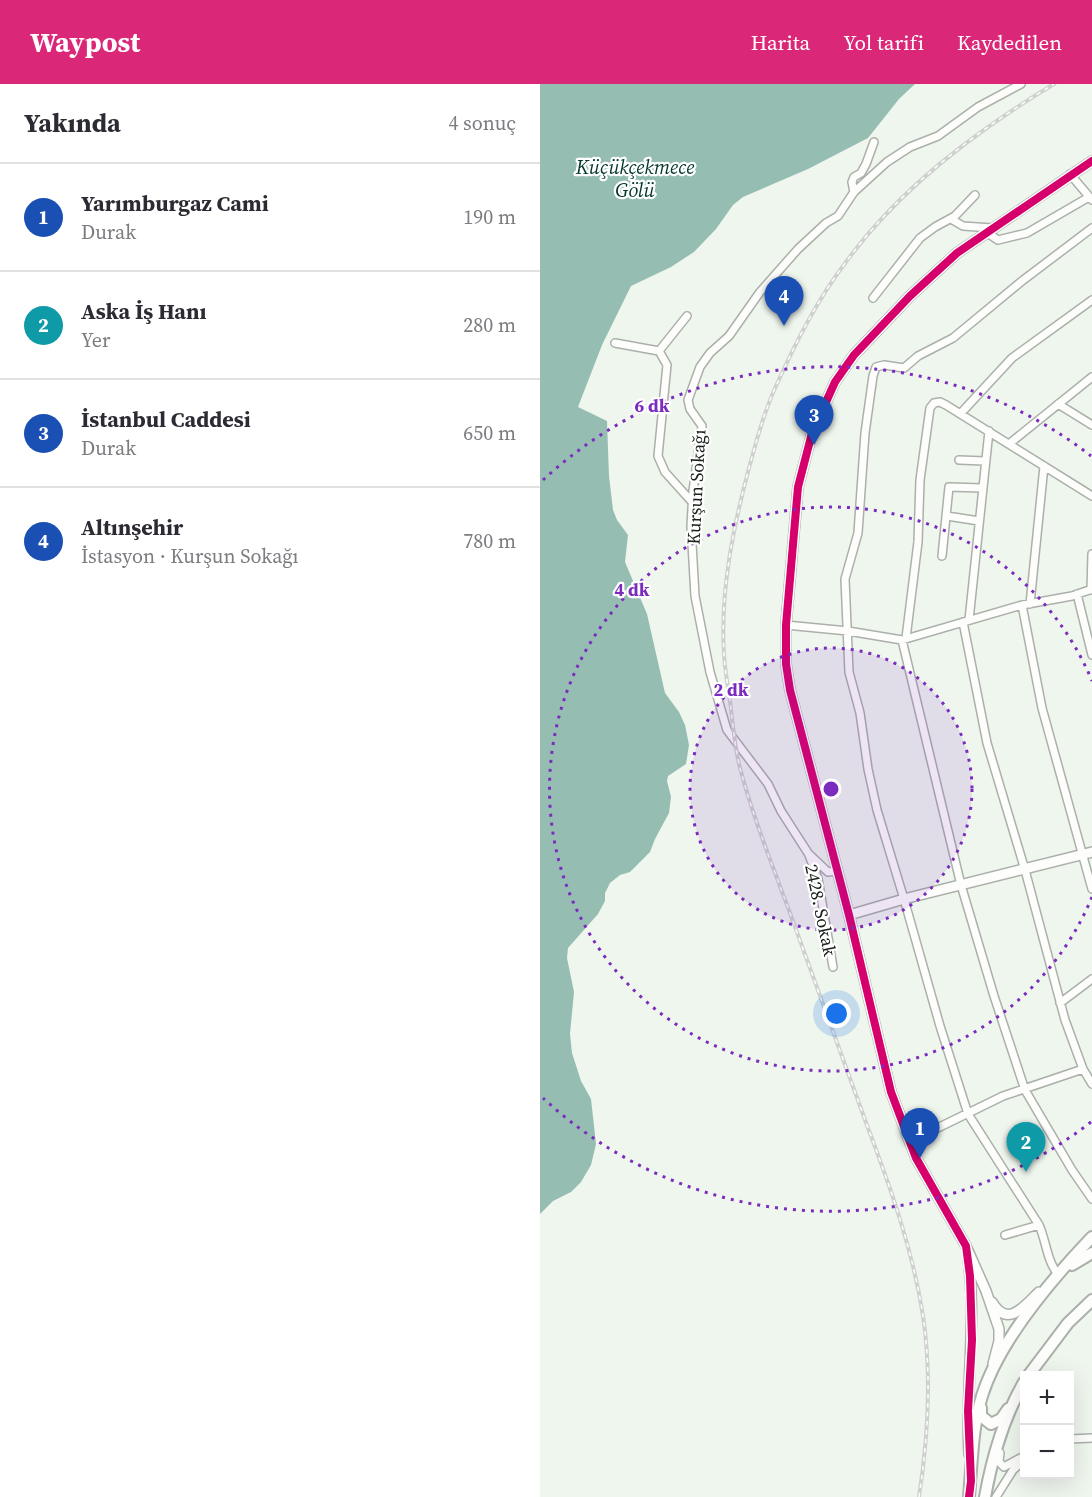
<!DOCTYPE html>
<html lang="tr">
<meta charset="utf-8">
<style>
:root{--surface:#fff;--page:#f2f2f3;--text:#2b2b33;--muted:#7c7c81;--line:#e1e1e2;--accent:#db2777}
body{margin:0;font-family:"Source Serif 4",serif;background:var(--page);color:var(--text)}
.controls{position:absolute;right:18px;bottom:18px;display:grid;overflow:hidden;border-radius:0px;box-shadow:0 6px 24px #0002}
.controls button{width:54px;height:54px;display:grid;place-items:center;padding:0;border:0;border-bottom:2px solid var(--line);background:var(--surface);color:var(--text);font:30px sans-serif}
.you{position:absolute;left:297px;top:930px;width:21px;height:21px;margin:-15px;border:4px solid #fff;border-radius:50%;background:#1a73e8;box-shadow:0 0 0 9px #1a73e833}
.badge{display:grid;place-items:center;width:39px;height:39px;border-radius:50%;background:var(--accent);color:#fff;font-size:20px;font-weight:700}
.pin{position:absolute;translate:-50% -50px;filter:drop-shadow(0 2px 3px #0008)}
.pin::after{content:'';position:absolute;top:32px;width:21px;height:18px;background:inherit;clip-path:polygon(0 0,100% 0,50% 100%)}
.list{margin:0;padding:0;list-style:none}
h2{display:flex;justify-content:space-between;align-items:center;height:78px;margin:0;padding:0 24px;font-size:26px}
h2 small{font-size:20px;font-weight:400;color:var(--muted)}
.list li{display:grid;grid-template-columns:39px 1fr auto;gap:18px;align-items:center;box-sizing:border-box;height:108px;padding:0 24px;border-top:2px solid var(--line)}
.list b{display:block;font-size:22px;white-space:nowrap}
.list p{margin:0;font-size:20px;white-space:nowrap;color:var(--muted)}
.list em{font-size:20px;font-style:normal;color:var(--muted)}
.map{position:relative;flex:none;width:552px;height:1413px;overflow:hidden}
header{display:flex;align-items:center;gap:36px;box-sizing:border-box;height:84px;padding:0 30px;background:var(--accent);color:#fff}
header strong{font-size:28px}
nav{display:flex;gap:33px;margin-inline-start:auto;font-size:21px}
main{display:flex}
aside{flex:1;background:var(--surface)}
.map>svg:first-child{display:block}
.water{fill:#96bdb2}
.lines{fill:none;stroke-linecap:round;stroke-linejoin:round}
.street-casing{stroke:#abb0aa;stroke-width:10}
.secondary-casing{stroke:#abb0aa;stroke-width:12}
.primary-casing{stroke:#abb0aa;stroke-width:14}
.street{stroke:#fdfefc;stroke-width:7}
.secondary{stroke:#fdfefc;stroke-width:9}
.primary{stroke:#fdfefc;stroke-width:10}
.rail-casing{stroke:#ced1ce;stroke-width:4}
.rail{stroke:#fff;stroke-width:1.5;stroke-dasharray:4.5;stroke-linecap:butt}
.cycleway-casing{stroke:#fff;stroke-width:11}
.cycleway{stroke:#d6006c;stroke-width:8}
.ring{fill:none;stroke:#7b2cbf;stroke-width:3;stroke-dasharray:3 6}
.labels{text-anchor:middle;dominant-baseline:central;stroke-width:4.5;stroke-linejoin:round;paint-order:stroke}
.street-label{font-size:18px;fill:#1b201b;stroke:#fff}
.water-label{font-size:20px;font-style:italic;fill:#02362e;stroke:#fff}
.centre{fill:#7b2cbf;stroke:#fff;stroke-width:3}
.ring-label{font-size:18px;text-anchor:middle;font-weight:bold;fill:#7b2cbf;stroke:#fff;stroke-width:4.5;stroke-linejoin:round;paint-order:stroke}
</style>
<header>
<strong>Waypost</strong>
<nav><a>Harita</a><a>Yol tarifi</a><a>Kaydedilen</a></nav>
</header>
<main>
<aside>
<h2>Yakında<small>4 sonuç</small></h2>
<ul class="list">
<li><span class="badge" style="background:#1a4fb4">1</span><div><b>Yarımburgaz Cami</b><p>Durak</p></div><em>190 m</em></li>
<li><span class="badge" style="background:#0f9aa8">2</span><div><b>Aska İş Hanı</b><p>Yer</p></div><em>280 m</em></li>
<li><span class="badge" style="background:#1a4fb4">3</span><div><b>İstanbul Caddesi</b><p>Durak</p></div><em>650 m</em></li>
<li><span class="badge" style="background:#1a4fb4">4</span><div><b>Altınşehir</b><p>İstasyon · Kurşun Sokağı</p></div><em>780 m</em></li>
</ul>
</aside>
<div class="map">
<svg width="552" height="1413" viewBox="0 0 552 1413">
<rect width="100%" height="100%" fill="#eff6ee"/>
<path class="water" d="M 0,0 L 375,0 L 359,15 L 328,54 L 268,85 L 203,113 L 193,121 L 176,145 L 154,168 L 131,183 L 91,202 L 62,261 L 38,323 L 67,337 L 69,392 L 73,426 L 77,436 L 88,451 L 85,478 L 107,530 L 125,609 L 139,628 L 145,641 L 149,661 L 146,680 L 128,692 L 127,697 L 131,713 L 129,729 L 115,755 L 110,768 L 90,788 L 80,791 L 70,799 L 65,809 L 65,817 L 58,830 L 28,864 L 27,874 L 34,908 L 30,950 L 32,969 L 41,997 L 51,1015 L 56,1060 L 51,1081 L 41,1098 L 31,1108 L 13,1117 L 0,1130 Z"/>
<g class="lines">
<defs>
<path id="street" d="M 530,90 L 552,116
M 314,108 L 312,98 L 314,93 L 321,89 L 326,80 L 334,58
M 411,135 L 423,142 L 452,144
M 446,148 L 458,156 L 487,149 L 549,113
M 333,214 L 380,154 L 395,143 L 415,132 L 435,111
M 75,259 L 119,267 L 127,281 L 118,372 L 125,388 L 152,418
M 119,267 L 147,232
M 518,320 L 552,341
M 421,329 L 472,274 L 552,216
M 469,360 L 552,293
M 419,376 L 445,377
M 407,432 L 439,437
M 402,472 L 409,403 L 442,404
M 551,506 L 552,470
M 537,510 L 552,571
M 490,520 L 504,382
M 482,521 L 502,624 L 552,805
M 429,536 L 449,347
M 423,538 L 447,659 L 485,786 L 525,936 L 543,985 L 552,1000
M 246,541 L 308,547 L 362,556 L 482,521 L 532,512 L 552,505
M 366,554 L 378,458 L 380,396 L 390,324 L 394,319 L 400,318 L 406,321 L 552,412
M 362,556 L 421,801 L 454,912 L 485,1006 L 532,1086 L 552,1115
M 269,771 L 278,795 L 293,883
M 297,787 L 288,788 L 268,769 L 241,727 L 228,700 L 187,646 L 170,588 L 155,512 L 151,442 L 153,407 L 162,342 L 150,325 L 148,316 L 160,283 L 170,269 L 189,252 L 220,208 L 258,165 L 286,139 L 298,132 L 314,108 L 347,78 L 370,63 L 398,52 L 438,23 L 481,0
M 520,919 L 552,895
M 369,1058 L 463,1012 L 543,985
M 465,1151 L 499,1141
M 518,1190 C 507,1178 506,1156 499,1141 L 428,1030 L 400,942 L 364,815 L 337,726 L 328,685 L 320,629 L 309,588 L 305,495 L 318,449 L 325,349 L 333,292 L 336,283 L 344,281 L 364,284 L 378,272 L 413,254 L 482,197 L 552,144
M 530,1355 L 552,1354
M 460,1369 L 459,1378 L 464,1383 L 484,1372
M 456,1413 L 473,1386 L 484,1376"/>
<path id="secondary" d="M 309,831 L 364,815 L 552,768
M 428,1174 C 437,1239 425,1304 429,1370
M 452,1218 C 468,1245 484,1222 499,1208
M 453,1280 L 459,1257 L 459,1245 L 446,1207 L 426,1162 L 376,1074 L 351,1008 L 309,831 L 250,606 L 246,580 L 246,541 L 258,403 L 272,349 L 295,298 L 314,271 L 370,212 L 417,169 L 552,77"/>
<path id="primary" d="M 532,1181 L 552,1169
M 488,1292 L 528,1239 L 552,1216
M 441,1324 L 441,1332 L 451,1340 L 461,1335 L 468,1325
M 429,1413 C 432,1380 432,1344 442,1312 C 459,1257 512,1195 552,1153
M 445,1413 C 452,1374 464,1333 484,1298"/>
</defs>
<use href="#street" class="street-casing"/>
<use href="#secondary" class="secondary-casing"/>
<use href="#primary" class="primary-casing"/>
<use href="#street" class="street"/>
<use href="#secondary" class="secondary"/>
<use href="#primary" class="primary"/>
<defs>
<path id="rail" d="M 379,1413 C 388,1354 392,1292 383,1232 C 373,1167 351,1105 328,1044 C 302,972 276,901 250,829 C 232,780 212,731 199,680 C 195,662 193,643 191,625 C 189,607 185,589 184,570 C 180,508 193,444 209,384 C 217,355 224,328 236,302 C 256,258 277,216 306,178 C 360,104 436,47 514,0"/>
</defs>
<use href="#rail" class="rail-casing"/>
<use href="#rail" class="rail"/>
<defs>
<path id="cycleway" d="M 429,1413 L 431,1397 L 428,1327 L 432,1256 L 430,1192 L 426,1162 L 376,1074 L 351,1008 L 309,831 L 250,606 L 246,580 L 246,541 L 258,403 L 272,349 L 295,298 L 314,271 L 370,212 L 417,169 L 552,77"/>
</defs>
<use href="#cycleway" class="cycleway-casing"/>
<use href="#cycleway" class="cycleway"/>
</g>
<circle cx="291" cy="705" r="141" fill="#7b2cbf" fill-opacity=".12"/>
<g class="ring">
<circle cx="291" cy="705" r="141"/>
<path d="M552 813A282 282 0 1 1 552 597"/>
<path d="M551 1038A423 423 0 0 1 3 1014M3 396A423 423 0 0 1 551 372"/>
</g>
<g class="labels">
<g class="street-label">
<text transform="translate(156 403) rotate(-87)">Kurşun Sokağı</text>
<text transform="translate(281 826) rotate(78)">2428. Sokak</text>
</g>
<g class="water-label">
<text x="95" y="83">Küçükçekmece<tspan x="95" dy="23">Gölü</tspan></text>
</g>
</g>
<circle cx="291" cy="705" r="9" class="centre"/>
<g class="ring-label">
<text x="112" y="328">6 dk</text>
<text x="92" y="512">4 dk</text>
<text x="191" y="612">2 dk</text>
</g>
</svg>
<div class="controls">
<button>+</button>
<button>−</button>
</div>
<div class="you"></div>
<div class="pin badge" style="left:380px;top:1074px;background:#1a4fb4">1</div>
<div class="pin badge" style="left:486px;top:1088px;background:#0f9aa8">2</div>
<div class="pin badge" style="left:274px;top:361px;background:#1a4fb4">3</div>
<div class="pin badge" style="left:244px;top:242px;background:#1a4fb4">4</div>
</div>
</main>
